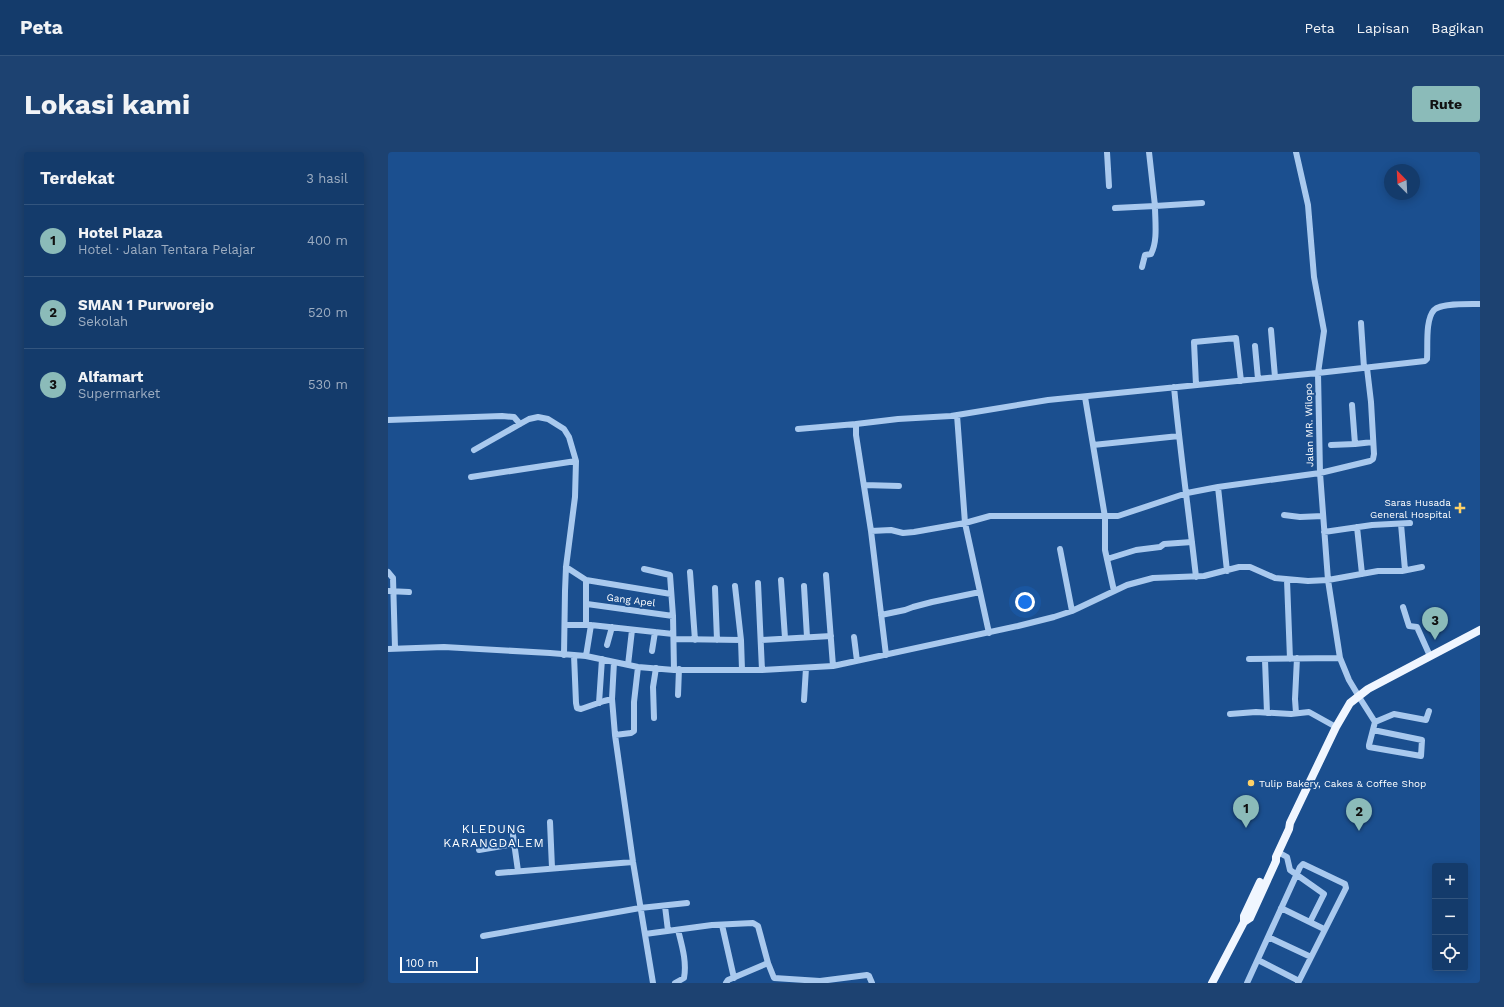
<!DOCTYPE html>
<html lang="id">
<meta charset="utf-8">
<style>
:root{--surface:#143b6b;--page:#1d4271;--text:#f1f3f6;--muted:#9dadc1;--line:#33557e;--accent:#8bbbb9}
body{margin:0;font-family:"Work Sans",sans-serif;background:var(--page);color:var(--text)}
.controls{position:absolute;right:12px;bottom:12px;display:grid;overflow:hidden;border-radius:4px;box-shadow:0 2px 10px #0003}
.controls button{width:36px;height:36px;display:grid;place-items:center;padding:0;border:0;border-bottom:1px solid var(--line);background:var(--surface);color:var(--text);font:20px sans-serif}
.compass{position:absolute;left:996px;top:12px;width:36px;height:36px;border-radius:50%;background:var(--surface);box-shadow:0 2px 10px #0003;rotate:336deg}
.scale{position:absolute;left:12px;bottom:10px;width:78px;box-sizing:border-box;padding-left:4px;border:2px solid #fff;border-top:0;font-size:11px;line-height:14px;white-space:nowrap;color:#fff;-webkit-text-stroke:3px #1b4f8f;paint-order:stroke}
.you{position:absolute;left:637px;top:450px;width:14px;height:14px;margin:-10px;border:3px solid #fff;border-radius:50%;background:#1a73e8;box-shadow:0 0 0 6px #1a73e833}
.badge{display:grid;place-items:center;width:26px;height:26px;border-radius:50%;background:var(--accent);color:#111;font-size:13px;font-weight:700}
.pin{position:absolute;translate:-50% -33px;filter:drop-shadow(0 1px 2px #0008)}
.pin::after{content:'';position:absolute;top:21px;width:14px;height:12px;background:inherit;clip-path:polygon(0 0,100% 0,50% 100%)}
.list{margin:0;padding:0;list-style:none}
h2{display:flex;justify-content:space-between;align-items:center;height:52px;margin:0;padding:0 16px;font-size:17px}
h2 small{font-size:13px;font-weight:400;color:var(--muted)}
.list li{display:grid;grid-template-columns:26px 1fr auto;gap:12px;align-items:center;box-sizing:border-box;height:72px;padding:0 16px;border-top:1px solid var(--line)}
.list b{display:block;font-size:15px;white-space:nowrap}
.list p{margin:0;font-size:13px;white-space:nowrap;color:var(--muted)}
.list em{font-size:13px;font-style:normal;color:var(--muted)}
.icon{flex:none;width:22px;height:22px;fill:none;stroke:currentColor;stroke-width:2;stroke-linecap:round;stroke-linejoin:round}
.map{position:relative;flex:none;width:1092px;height:831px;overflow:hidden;border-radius:4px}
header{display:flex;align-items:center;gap:24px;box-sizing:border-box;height:56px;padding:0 20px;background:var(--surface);border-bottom:1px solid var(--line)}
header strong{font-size:19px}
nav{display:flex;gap:22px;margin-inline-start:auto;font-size:14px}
.intro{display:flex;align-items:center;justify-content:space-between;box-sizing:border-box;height:96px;padding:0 24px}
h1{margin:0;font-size:28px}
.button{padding:10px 18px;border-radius:4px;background:var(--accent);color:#111;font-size:14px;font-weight:700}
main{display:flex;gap:24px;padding:0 24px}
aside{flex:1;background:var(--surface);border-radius:4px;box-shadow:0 2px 10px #0003}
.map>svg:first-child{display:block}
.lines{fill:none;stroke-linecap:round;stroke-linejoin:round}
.minor{stroke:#a9c9ee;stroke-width:6}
.major{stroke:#f0f6ff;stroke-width:8}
.poi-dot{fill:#ffd166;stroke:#1b4f8f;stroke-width:1.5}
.labels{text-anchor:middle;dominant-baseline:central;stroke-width:3.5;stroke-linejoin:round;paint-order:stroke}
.street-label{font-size:10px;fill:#fff;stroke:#1b4f8f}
.poi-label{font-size:10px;fill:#fff;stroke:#1b4f8f;text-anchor:end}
.quarter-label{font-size:12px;letter-spacing:1px;fill:#fff;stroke:#1b4f8f}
</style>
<header>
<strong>Peta</strong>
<nav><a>Peta</a><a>Lapisan</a><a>Bagikan</a></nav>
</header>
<div class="intro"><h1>Lokasi kami</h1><a class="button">Rute</a></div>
<main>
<aside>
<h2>Terdekat<small>3 hasil</small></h2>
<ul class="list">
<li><span class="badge">1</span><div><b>Hotel Plaza</b><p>Hotel · Jalan Tentara Pelajar</p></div><em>400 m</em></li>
<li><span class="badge">2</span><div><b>SMAN 1 Purworejo</b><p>Sekolah</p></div><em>520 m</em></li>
<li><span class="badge">3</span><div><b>Alfamart</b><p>Supermarket</p></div><em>530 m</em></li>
</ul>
</aside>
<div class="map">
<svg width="1092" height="831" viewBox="0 0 1092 831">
<rect width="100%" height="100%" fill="#1b4f8f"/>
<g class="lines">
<path class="minor" d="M 719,0 L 721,34
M 908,0 L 920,53 L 926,125 L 936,179 L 930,221 L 932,321 L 940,428 L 952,506 L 961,528 L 970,543
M 727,56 L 767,54 L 761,0
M 754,115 L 757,103 L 763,102 C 770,89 767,69 767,54 L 814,51
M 973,171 L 976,216
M 883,178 L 887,225
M 867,194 L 870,227
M 808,233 L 806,190 L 848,186 L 853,229
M 786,235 C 792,299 801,362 808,425
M 697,245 L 717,365 L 717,398 L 726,439
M 569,263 L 577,371 L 601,481
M 0,268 L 114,264 L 126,265 L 132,272
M 410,277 L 468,272
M 967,292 L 985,290
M 705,293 L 791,284
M 943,293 L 967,292 L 964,253
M 86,298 L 132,272 L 141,267 L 150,265 L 160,267 L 176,277 L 181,285 L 188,309
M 83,325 L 188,309 L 187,345 L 178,415 L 177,439 L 176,503
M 476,333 L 511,334
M 830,335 L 839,419
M 896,363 L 912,365 L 935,364
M 1013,372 L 1017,418
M 969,375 L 974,422
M 483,379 L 503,378 L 515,381 L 526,380 L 577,371 L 602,364 L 730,364 L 799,341 L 830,335 L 932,321 L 982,309 L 985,307 L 986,302 L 983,250 L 979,216
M 936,380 L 984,373 L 1022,371
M 672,397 L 684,459
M 719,407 L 748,398 L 772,395 L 776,392 L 804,390
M 178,415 L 198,428 L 283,442
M 256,417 L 282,423 L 285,464 L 286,518
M 0,420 L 5,426 L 7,496
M 302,420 L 307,488
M 438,423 L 445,514
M 198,428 L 198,472
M 393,428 L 397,486
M 899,428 L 902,507
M 370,431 L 374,518
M 347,434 L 353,488 L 354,518
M 416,434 L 419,485
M 327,436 L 329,488
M 0,439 L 21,440
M 199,452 L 285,464
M 1015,455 L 1021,474 L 1029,475 L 1042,504
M 493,463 L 517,458 L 525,455 L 544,450 L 592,440
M 177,473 L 203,473 L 285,482
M 466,485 L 469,509
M 286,487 L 353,488
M 373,488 L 443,484
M 219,493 L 224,475
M 0,497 L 56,495 L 162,501 L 198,504 L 250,515 L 286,518 L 374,518 L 445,514 L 630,474 L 666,465 L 684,459 L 739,433 L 765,426 L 816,424 L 851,415 L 862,415 L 887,426 L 920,429 L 940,428 L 990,419 L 1014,419 L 1034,415
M 264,499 L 267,480
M 186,503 L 188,551 L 189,556 L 193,557 L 216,549 L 224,547
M 498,503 L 483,379 L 468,283 L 468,272 L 510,267 L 563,264 L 660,248 L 930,221 L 1037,209 L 1039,207 C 1040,194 1037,168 1046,158 C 1053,151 1082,152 1092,152
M 198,504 L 203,473
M 861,507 L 952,506
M 877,508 L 879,561
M 226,510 L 224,547 L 227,583 L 245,710 L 265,831
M 240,513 L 244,478
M 290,543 L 291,517
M 416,548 L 418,516
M 973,548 L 987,570 L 981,593 L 981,595 L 1033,604 L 1034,588 L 985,578
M 211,551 L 214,507
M 908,561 L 907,547 L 909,506
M 842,562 L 868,560 L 903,562 L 921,560 L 948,575
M 266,566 L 265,535 L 268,516
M 987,570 L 1006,562 L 1038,568 L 1041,559
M 227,583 L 243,581 L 246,579 L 246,550 L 250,515
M 162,670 L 164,716
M 124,676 L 130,719
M 91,698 L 126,692
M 890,700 L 899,705 L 902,718 L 936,742 L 922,770
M 110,721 L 245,710
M 277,754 L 280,779
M 893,756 L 936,777
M 334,773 L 346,826
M 257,782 L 324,773 L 365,771 L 370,774 L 380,811 L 386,826 L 432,829 L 479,823 L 481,824 L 484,831
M 95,784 L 252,756 L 299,751
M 880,785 L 923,805
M 870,808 L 911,829
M 287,831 L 296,826 C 299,810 294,794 290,778
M 338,831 L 340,828 L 380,811
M 859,831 L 912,715 L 915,712 L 957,732 L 958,736 L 910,831"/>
<path class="major" d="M 856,770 L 862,766 L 888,709 L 888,705 L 901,677 L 902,671 L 948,575 L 962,551 L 980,537 L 1092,478
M 824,831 L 856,770 L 856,764 L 872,730"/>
</g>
<g class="poi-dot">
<path d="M1070 350h4v4h4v4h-4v4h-4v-4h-4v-4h4z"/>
<circle cx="863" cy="631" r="4"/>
</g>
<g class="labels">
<g class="street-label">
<text transform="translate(921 273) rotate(-91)">Jalan MR. Wilopo</text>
<text transform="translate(243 448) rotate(7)">Gang Apel</text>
</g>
<g class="poi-label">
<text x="1063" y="350">Saras Husada<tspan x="1063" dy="12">General Hospital</tspan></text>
<text x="871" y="631" text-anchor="start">Tulip Bakery, Cakes &amp; Coffee Shop</text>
</g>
<g class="quarter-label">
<text x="106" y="677">KLEDUNG<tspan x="106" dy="14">KARANGDALEM</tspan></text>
</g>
</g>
</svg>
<div class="controls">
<button>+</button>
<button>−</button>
<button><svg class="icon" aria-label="locate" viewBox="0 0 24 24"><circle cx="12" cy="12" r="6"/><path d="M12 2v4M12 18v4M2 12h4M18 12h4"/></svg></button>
</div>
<svg class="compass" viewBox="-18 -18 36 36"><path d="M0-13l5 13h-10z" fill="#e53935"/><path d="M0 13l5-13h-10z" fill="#9dadc1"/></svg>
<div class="scale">100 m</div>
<div class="you"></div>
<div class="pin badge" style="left:858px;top:676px">1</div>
<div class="pin badge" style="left:971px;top:679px">2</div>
<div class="pin badge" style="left:1047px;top:488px">3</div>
</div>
</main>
